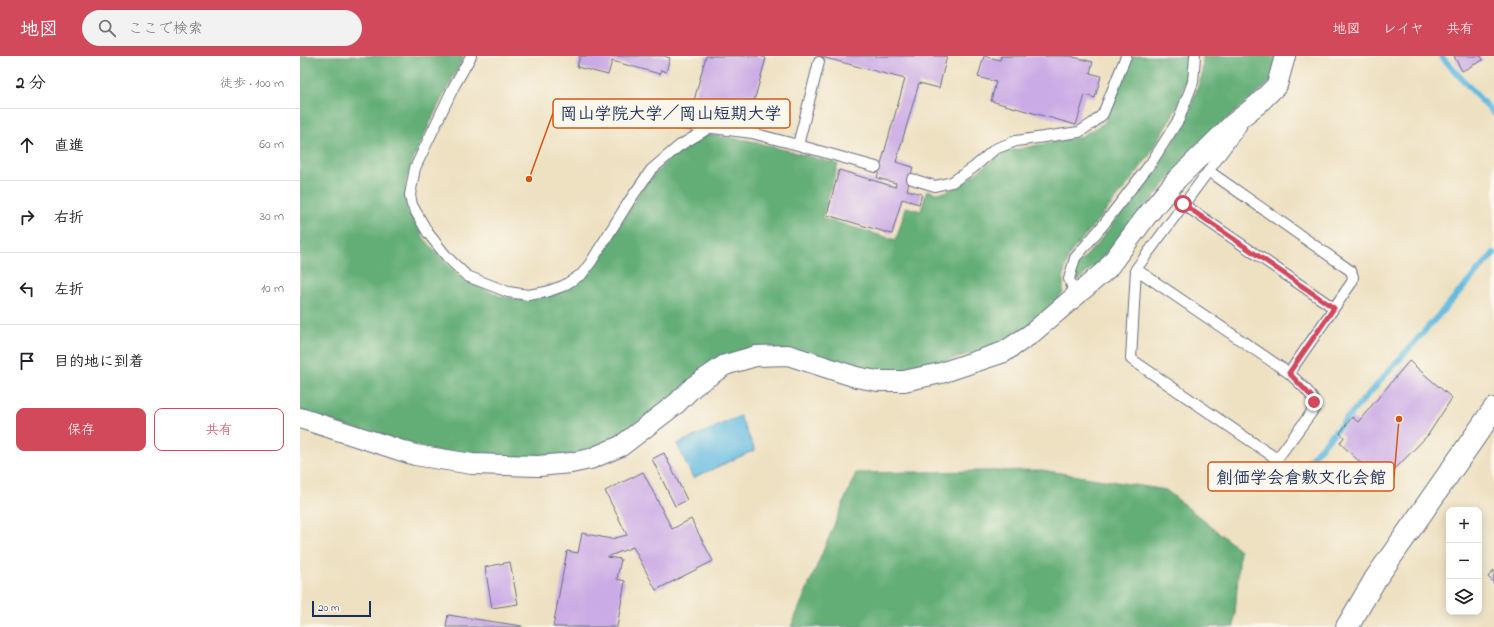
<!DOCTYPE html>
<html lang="ja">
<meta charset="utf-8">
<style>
:root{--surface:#fff;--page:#f2f2f2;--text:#202124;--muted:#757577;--line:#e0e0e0;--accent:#d1495b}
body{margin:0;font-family:"Indie Flower","Klee One",sans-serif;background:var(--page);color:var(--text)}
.controls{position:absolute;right:12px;bottom:12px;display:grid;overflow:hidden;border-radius:8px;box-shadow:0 2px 10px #0003}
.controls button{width:36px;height:36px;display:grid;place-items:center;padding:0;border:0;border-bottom:1px solid var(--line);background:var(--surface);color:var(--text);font:20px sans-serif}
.scale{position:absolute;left:12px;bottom:10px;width:59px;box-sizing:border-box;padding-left:4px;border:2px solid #1b2f5e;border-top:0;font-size:11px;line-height:14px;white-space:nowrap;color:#1b2f5e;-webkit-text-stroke:3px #fbf7ec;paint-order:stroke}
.stop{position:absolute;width:12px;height:12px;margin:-9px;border:3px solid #d1495b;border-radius:50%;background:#fff}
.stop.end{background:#d1495b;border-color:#fff;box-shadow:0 1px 4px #0008}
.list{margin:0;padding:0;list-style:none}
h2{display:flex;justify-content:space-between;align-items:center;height:52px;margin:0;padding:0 16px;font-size:17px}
h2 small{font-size:13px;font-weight:400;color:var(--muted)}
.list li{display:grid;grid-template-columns:26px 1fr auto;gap:12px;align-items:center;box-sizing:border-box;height:72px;padding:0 16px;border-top:1px solid var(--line)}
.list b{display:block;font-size:15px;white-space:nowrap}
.list em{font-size:13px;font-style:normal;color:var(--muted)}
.actions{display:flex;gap:8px;padding:12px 16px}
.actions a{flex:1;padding:9px 0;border:1px solid var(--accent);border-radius:8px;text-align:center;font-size:14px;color:var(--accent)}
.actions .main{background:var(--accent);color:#fff}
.icon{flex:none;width:22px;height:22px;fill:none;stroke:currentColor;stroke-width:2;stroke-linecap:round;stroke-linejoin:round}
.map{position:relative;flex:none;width:1194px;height:571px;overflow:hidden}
header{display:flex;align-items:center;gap:24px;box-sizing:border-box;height:56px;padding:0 20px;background:var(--accent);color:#fff}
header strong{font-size:19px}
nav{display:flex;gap:22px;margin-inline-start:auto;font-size:14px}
.search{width:280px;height:36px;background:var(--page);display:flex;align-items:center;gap:10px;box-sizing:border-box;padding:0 14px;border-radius:22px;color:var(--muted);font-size:15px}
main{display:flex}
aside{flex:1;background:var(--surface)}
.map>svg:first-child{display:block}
.forest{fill:#64ae77;stroke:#406e6a}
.water{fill:#63bbe0;stroke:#3f759f}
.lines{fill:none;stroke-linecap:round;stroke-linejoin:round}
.stream{stroke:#63bbe0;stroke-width:6}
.building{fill:#cbabe5}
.lane-casing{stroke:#656d81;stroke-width:12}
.street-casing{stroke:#656d81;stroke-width:22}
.secondary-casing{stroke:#656d81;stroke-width:24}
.lane{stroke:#fff;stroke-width:10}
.street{stroke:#fff;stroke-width:20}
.secondary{stroke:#fff;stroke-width:22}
.route{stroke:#d1495b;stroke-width:5}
.leader{fill:none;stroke:#d45514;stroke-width:1.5}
.callout-dot{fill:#d45514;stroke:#fbf7ec;stroke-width:1.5}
.callout{fill:#fbf7ec;stroke:#d45514;stroke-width:1.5}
.callout-label{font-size:17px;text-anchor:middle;font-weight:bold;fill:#1b2f5e}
</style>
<header>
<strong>地図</strong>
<div class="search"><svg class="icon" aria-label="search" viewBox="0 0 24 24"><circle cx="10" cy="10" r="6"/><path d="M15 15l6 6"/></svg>ここで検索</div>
<nav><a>地図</a><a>レイヤ</a><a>共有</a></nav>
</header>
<main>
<aside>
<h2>2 分<small>徒歩 · 100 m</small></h2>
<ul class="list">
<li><svg class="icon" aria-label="ahead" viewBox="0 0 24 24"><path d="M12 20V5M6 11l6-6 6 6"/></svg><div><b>直進</b></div><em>60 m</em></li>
<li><svg class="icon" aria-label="right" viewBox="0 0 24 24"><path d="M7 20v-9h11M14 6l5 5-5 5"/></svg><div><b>右折</b></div><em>30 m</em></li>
<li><svg class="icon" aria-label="left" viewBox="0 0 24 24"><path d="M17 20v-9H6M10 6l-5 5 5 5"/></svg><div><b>左折</b></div><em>10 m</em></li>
<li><svg class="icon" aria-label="arrive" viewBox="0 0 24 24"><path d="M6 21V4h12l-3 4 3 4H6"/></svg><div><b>目的地に到着</b></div></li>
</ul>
<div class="actions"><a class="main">保存</a><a>共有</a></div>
</aside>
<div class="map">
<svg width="1194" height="571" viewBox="0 0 1194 571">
<rect width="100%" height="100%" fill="#fbf7ec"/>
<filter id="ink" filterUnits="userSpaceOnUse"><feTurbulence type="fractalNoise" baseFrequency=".025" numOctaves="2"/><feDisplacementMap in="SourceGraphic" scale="8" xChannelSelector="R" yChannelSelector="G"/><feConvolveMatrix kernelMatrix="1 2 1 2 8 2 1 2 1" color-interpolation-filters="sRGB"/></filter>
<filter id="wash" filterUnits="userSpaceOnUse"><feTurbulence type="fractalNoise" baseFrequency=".012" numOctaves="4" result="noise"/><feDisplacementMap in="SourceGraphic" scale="16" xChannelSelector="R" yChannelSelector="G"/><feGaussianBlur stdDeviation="0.9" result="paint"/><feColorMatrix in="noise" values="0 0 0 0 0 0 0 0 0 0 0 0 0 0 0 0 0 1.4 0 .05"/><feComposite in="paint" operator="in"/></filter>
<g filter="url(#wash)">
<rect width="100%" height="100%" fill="#eee1c2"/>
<path class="forest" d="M 0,0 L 164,0 L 135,56 L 111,108 L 105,128 L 106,151 L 124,182 L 145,206 L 167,226 L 203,241 L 220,243 L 254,238 L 271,231 L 290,217 L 343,131 L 368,103 L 405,78 L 447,84 L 538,108 L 522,162 L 596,184 L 606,151 L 621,155 L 627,134 L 636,137 L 645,136 L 658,131 L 697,101 L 708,95 L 780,81 L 804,67 L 833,0 L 888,0 L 887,19 L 880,46 L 849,100 L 825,132 L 771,196 C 764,210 763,222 763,237 L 725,273 L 698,289 L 610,316 L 575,318 L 446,294 L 301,393 L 243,404 L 149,399 L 0,357 Z
M 903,0 L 978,0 L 974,23 L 901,85 L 809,195 L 779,224 L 775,222 L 777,210 L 798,187 L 860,105 L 883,71 L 902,19 Z
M 742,414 L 866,434 L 940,494 L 934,571 L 491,571 L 556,417 Z"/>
<path class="water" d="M 440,360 L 455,394 L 393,422 L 377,388 Z"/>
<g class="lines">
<path class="stream" d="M 1141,0 L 1194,58
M 984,433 L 1194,197"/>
</g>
<g id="blocks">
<path class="building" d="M 280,0 L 364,0 L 370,2 L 366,16 L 361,14 L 360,18 L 312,5 L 308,19 L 277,11 Z
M 406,0 L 459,0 L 466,2 L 448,67 L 392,52 Z
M 518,0 L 647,0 L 639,32 L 619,27 L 596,106 L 613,111 L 607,134 L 622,138 L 619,148 L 602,143 L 592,178 L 527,159 L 539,114 L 595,131 L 596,127 L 577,122 L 605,23 Z
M 684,0 L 700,4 L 701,0 L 770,0 L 793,6 L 790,17 L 801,20 L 795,42 L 785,39 L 776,69 L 691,45 L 696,26 L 678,21 Z
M 1154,0 L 1181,0 L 1183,4 L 1162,15 Z
M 1109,305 L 1152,342 L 1128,379 L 1098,410 L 1086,420 L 1073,409 L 1068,414 L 1040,387 L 1044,381 L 1040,377 L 1052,361 L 1058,366 Z
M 364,397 L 387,444 L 375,450 L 352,403 Z
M 343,416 L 372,473 L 391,463 L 413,505 L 356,534 L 333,491 L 307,501 L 321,503 L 317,523 L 325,525 L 317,571 L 253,571 L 267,495 L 278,497 L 282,477 L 311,483 L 327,479 L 305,435 Z
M 210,506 L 218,548 L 192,552 L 185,511 Z
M 1194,514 L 1194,527 L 1188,521 Z
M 148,559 L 222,570 L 222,571 L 146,571 Z"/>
</g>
</g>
<g filter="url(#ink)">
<use href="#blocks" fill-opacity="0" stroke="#656d81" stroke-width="1"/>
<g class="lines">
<defs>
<path id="lane" d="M 171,0 L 154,30 L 115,112 L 110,139 L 112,149 L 128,177 L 147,201 L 167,220 L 208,236 L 228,239 L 246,236 L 263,230 L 282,218 L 291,206 L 330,144 L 351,114 L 379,90 L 409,72
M 319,60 L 452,77 L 498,89 L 576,111
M 941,71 L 836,213 L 831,303 L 977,403 L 1014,353 C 1017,339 997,326 989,317
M 498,89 L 519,6
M 913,118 L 1051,215 L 1053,221 L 1052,226 L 1034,252
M 612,123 L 635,130 L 652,126 L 673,112 L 695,93 L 716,85 L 779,76 L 793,67 L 803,58 L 826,0
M 836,213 L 989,317 L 1034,252 L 883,148
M 776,239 L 769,223 L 775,202 L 804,168 L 851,107 L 879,63 L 893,26 L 895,0"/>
<path id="street" d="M 0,362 L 115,399 L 172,408 L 238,410 L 271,407 L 290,403 L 321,390 L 377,347 L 394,330 L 425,309 L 456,300 L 488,299 L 556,321 L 578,325 L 604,325 L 641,317 L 704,296 L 731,278 L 807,213 L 845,162 L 877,123 L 934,67 L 958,48 L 977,29 L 985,0"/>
<path id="secondary" d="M 1047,571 L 1076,522 L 1194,353"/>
</defs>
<use href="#lane" class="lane-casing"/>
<use href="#street" class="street-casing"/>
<use href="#secondary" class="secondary-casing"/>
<use href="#lane" class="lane"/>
<use href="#street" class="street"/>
<use href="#secondary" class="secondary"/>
</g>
</g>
<g class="lines" filter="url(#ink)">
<path class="route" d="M 883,148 L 1034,252 L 989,317 L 1011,340 L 1014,346"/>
</g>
<path class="leader" d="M229 123L253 57M1099 363L1094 421"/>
<g class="callout-dot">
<circle cx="229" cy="123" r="4"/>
<circle cx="1099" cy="363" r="4"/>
</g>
<g class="callout">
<rect x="253" y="43" width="237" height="29" rx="4"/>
<rect x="908" y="406" width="186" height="29" rx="4"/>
</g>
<g class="callout-label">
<text x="371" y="63">岡山学院大学／岡山短期大学</text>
<text x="1001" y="427">創価学会倉敷文化会館</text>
</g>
</svg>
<div class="controls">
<button>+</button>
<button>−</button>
<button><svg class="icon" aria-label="layers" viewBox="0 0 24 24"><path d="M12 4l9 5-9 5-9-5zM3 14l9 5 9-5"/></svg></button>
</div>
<div class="scale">20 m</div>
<div class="stop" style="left:883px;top:148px"></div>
<div class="stop end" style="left:1014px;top:346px"></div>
</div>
</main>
